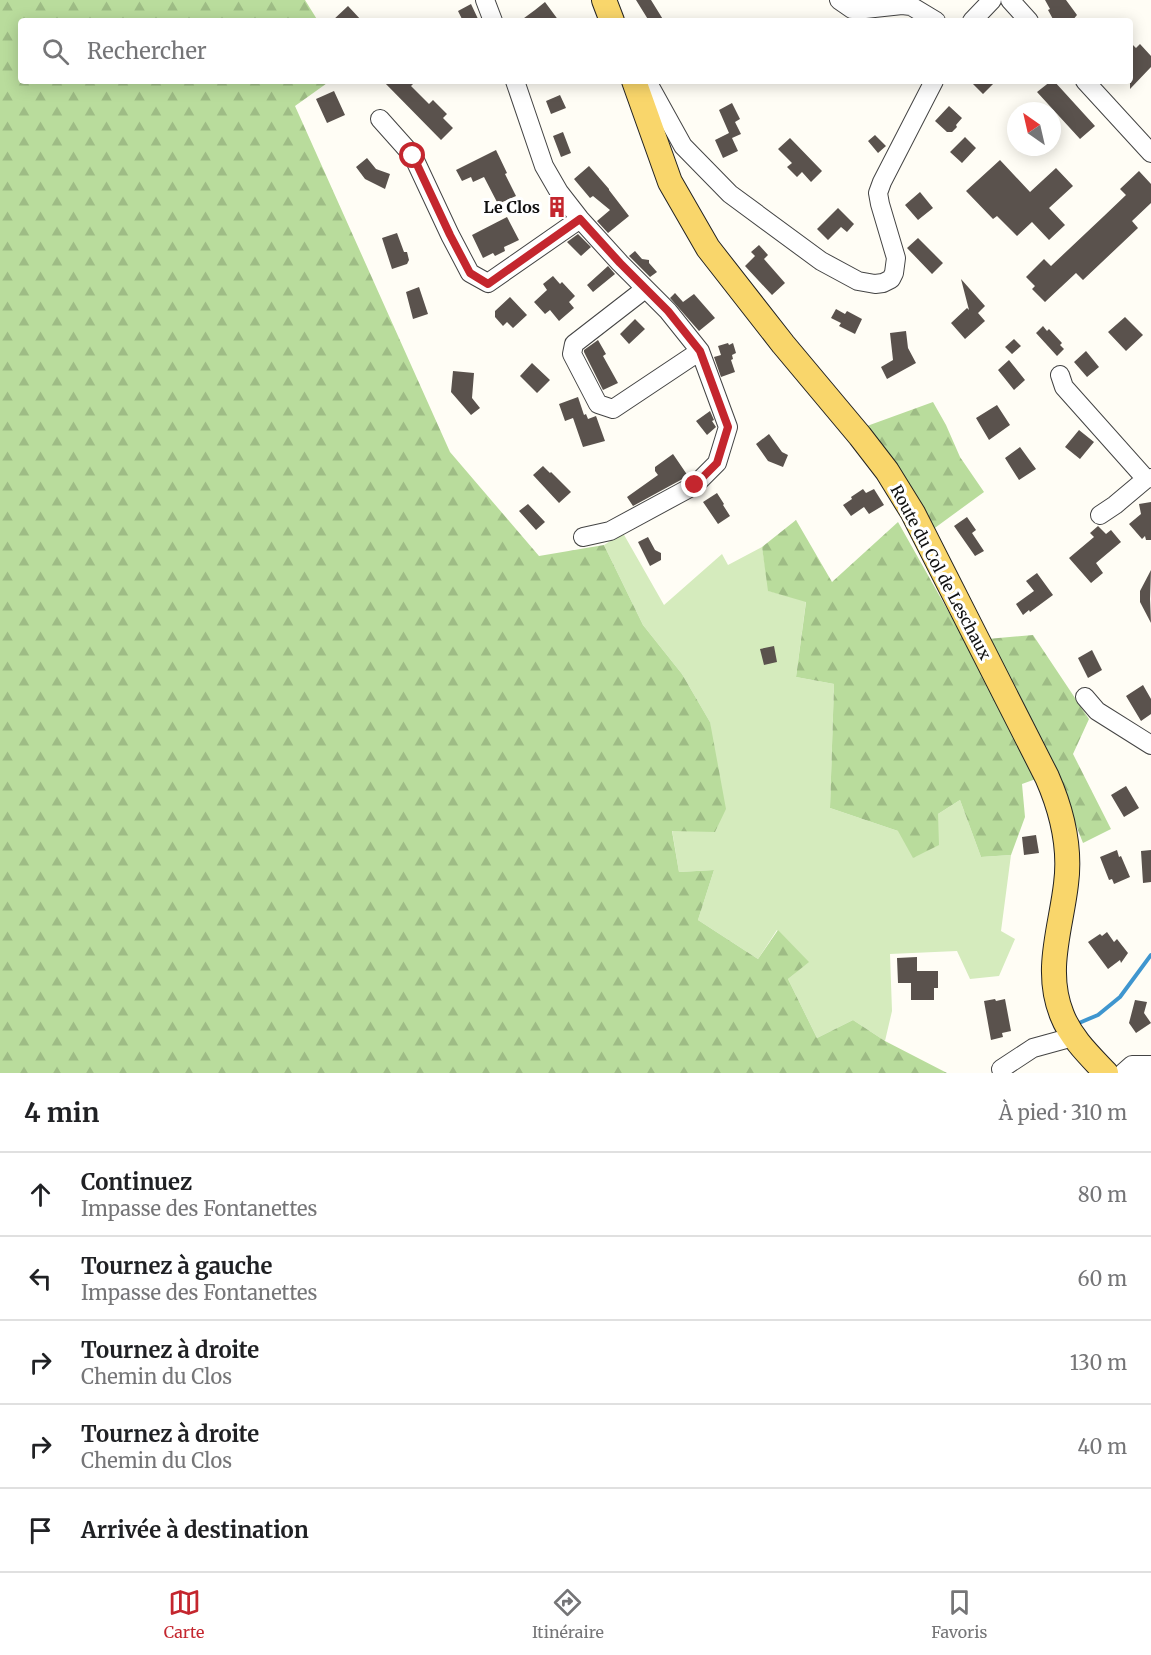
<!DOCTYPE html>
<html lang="fr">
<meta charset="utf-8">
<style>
:root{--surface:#fff;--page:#f2f2f2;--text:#202124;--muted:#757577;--line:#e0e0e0;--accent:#c4262e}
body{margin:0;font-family:Merriweather,serif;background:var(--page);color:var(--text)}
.compass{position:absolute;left:1007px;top:102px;width:54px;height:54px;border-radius:50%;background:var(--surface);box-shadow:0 3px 15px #0003;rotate:326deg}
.stop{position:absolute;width:18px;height:18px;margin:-14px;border:4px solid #c4262e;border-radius:50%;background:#fff}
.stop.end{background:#c4262e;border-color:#fff;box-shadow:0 2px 6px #0008}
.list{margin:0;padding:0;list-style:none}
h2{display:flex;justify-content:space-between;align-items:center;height:78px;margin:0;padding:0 24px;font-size:26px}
h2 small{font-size:20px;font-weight:400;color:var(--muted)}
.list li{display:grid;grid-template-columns:39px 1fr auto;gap:18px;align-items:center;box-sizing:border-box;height:84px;padding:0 24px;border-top:2px solid var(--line)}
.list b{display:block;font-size:22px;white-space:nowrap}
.list p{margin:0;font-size:20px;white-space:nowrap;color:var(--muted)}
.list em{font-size:20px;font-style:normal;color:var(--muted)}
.icon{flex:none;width:33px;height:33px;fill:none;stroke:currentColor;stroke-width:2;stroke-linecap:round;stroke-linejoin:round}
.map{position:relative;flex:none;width:1151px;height:1073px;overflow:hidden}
.search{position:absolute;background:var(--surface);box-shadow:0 3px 15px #0003;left:18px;right:18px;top:18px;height:66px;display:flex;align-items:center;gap:15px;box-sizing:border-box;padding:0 21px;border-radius:6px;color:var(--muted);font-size:22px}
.sheet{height:498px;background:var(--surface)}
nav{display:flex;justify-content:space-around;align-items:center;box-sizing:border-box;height:84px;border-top:2px solid var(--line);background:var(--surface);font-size:16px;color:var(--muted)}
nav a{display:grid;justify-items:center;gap:3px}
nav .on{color:var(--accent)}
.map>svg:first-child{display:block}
.grass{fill:#d5ebbd}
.forest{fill:url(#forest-firs)}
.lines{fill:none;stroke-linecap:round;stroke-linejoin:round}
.stream{stroke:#3f96cf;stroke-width:4}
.building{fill:#5a524d}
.minor-casing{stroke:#444;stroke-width:20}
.major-casing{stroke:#222;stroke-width:26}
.minor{stroke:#fff;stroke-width:18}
.major{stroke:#f9d66b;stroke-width:24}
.route{stroke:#c4262e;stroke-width:8}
.labels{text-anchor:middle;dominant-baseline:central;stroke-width:6;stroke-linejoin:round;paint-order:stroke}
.poi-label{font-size:16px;font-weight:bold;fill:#111;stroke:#fff;text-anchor:end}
.street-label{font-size:16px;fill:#111;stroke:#fff}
</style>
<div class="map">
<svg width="1151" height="1073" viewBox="0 0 1151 1073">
<defs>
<pattern id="forest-firs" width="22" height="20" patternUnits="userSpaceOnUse" patternTransform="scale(1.5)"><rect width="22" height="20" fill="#b9dc9c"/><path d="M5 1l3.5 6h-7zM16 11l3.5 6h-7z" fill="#9ebc85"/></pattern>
</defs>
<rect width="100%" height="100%" fill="#fffdf5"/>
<path class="grass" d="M 623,533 L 664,605 L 722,554 L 728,565 L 762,547 L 769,591 L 806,601 L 796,677 L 834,684 L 830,808 L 898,831 L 938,814 L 960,800 L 981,857 L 1011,855 L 1001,931 L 1015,939 L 999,976 L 970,979 L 957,951 L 890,954 L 892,1011 L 885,1041 L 853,1020 L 817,1038 L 788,979 L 808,962 L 777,930 L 758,959 L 698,920 L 714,870 L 679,872 L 672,830 L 715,831 L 710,722 L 682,674 L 643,625 L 604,545 Z"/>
<path class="forest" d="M 0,0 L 305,0 L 318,21 L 21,21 L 21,81 L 330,81 L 295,106 L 450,452 L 539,556 L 604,545 L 643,625 L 682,674 L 710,722 L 726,809 L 715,832 L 672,831 L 679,872 L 714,870 L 698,920 L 758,959 L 778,930 L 809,962 L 788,979 L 817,1038 L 853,1020 L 885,1041 L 947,1073 L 0,1073 Z
M 933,402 L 946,425 L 960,457 L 984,492 L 932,530 L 896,468 L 867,426 Z
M 796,520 L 832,582 L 898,522 L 965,641 L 1033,635 L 1089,719 L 1073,754 L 1111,829 L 1083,843 L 1055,772 L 1022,784 L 1025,817 L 1011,855 L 981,857 L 960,800 L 938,814 L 939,845 L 913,858 L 898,831 L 830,808 L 834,684 L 796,677 L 806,602 L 768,591 L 762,547 Z"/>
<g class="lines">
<path class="stream" d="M 1079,1023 L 1098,1015 L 1120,997 L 1151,955"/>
</g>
<path class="building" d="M 636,0 L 651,0 L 664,21 L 649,21 Z
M 1045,0 L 1066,0 L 1077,15 L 1072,21 L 1054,21 L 1048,10 L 1050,9 Z
M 545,2 L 559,21 L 520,21 L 535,10 Z
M 471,4 L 479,21 L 463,21 L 458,11 Z
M 348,6 L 362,21 L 332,21 Z
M 1130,42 L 1136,48 L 1140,44 L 1151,56 L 1151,67 L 1130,89 Z
M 383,81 L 416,81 L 411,86 L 429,104 L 433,100 L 447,114 L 443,118 L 453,128 L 441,140 Z
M 970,81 L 996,81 L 983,94 Z
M 1051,81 L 1054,81 L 1095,126 L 1080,139 L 1037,92 Z
M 334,91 L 345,115 L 327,123 L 316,99 Z
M 560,95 L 566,108 L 551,114 L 546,101 Z
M 732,103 L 740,119 L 735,122 L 741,134 L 732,138 L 738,151 L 723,158 L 715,140 L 729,133 L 719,110 Z
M 949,106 L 962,118 L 956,125 L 957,127 L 952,132 L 947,132 L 935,121 Z
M 563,132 L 571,153 L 561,157 L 553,136 Z
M 875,135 L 886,146 L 878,153 L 868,141 Z
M 965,137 L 976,148 L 962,163 L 950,152 Z
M 790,138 L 822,171 L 811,182 L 802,172 L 797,177 L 787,167 L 792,163 L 778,149 Z
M 496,150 L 507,173 L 505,174 L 516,196 L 498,204 L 484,177 L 473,182 L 471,177 L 462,181 L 456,170 Z
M 367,158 L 376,169 L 390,174 L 385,189 L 365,179 L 356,167 Z
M 1000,160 L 1030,192 L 1056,168 L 1073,186 L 1049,208 L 1065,225 L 1049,240 L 1032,222 L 1017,236 L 997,216 L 993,219 L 966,191 Z
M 589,166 L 609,189 L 609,190 L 629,216 L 608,233 L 597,221 L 610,210 L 593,196 L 590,198 L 574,179 Z
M 1139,171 L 1151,184 L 1151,203 L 1132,221 L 1138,228 L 1083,280 L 1076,273 L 1045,302 L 1032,289 L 1035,286 L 1026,277 L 1044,259 L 1051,266 L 1104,216 L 1126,195 L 1120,189 Z
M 920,192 L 933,208 L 918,220 L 905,205 Z
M 838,208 L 854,224 L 847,232 L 841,227 L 828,240 L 817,229 Z
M 507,217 L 519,240 L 504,247 L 505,251 L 495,256 L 493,253 L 483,258 L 472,235 Z
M 397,233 L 404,252 L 407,252 L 409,260 L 407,264 L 392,269 L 382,238 Z
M 578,234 L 591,247 L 581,256 L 567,242 Z
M 918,238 L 943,263 L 932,274 L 907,248 Z
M 759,245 L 768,255 L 764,259 L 785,283 L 772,295 L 745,266 L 755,256 L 751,252 Z
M 635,251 L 642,259 L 649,260 L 649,263 L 657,272 L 650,277 L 629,256 Z
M 608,266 L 615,274 L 593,292 L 587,285 Z
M 553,276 L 560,284 L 562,282 L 575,296 L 569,302 L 574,308 L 559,321 L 550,310 L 545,314 L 534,302 L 547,290 L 543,284 Z
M 961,279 L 985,306 L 978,313 L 985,321 L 965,339 L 951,323 L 967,308 L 969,310 Z
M 419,287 L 428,314 L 413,319 L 406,292 Z
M 675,293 L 683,302 L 694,294 L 715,318 L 699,331 L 670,298 Z
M 510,297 L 527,315 L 513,328 L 507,322 L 503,326 L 495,317 L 495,311 Z
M 836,309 L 845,314 L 847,311 L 862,319 L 855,334 L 839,326 L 841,323 L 831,318 Z
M 1125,317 L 1143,335 L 1126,351 L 1108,332 Z
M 635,319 L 645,329 L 629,344 L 620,334 Z
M 1043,326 L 1047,331 L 1049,329 L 1062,343 L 1060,345 L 1064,349 L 1057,356 L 1036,333 Z
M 906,331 L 908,348 L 916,363 L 887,379 L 881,367 L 893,360 L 890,333 Z
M 1014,339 L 1021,346 L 1012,354 L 1005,347 Z
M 598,340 L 606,354 L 603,356 L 618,383 L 603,390 L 584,352 L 584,350 Z
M 728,343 L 729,345 L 733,343 L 736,353 L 732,355 L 733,359 L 731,360 L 735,372 L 721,377 L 714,357 L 721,355 L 718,346 Z
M 1086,351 L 1099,367 L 1087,377 L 1074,362 Z
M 1009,360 L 1025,380 L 1014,390 L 998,370 Z
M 532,363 L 550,380 L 537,393 L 520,376 Z
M 453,371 L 474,373 L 472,398 L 480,408 L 471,415 L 451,392 Z
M 578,397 L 584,415 L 586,414 L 588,419 L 596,416 L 605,441 L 583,447 L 573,418 L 565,421 L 559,404 Z
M 997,405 L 1010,425 L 989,440 L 976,418 Z
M 710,411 L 714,420 L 712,421 L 716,427 L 707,435 L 696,421 Z
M 1079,430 L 1094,442 L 1080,459 L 1065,447 Z
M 769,434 L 782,452 L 788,455 L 783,467 L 768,461 L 756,444 Z
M 1020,447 L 1036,469 L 1019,480 L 1005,458 Z
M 673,454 L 688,476 L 633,506 L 627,497 L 658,475 L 655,471 L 655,467 Z
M 543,466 L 550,473 L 551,472 L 571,492 L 559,503 L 533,475 Z
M 863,489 L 866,493 L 874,489 L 884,505 L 869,514 L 864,507 L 851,516 L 843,505 L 852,499 L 851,497 Z
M 717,493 L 724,504 L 723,505 L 730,516 L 718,524 L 703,502 Z
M 1151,502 L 1151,540 L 1146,540 L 1145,536 L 1142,539 L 1129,524 L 1141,514 L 1139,504 Z
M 528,504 L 545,522 L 536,530 L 519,511 Z
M 967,517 L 976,530 L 972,533 L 984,551 L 975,556 L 954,526 Z
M 1098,526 L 1106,534 L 1111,530 L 1121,542 L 1096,563 L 1103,573 L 1091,583 L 1069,558 L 1094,537 L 1090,533 Z
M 648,537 L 655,550 L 661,553 L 661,560 L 650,566 L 638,542 Z
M 1151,570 L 1150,599 L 1151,623 L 1140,602 L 1140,591 Z
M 1037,573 L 1053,595 L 1030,612 L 1029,610 L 1023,615 L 1016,604 L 1034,591 L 1026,581 Z
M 774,646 L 777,662 L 764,665 L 760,649 Z
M 1092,650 L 1102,670 L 1088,678 L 1078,658 Z
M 1143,685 L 1151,699 L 1151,714 L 1141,721 L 1126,696 Z
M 1126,786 L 1139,808 L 1124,817 L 1111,795 Z
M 1036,835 L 1039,853 L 1024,855 L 1022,837 Z
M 1117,850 L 1119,857 L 1121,856 L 1130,877 L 1114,884 L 1112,879 L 1109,880 L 1100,857 Z
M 1151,850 L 1151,882 L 1143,883 L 1141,851 Z
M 1107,932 L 1114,942 L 1117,939 L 1128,953 L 1121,963 L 1120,960 L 1108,969 L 1088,942 L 1100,934 L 1102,936 Z
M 917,957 L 917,971 L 938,971 L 938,988 L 934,988 L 934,1000 L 911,1000 L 911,983 L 898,983 L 897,958 Z
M 995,999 L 996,1001 L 1005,999 L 1011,1031 L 1002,1033 L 1003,1037 L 991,1040 L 984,1001 Z
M 1135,1000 L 1147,1002 L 1144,1013 L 1151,1023 L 1136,1033 L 1129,1023 Z"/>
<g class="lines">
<defs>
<path id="minor" d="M 485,0 L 493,21
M 839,0 L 852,9 L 865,9 L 902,5 L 911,6 L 936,21
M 1010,0 L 1029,21
M 972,21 L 992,0
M 515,81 L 544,166 L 559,192 L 580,219 L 620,263 L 668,311 L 700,351 L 728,427 L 717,463 L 695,485 L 610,531 L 583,537
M 647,81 L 683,146 L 730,194 L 821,261 L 858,281 L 875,284 L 883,283 L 891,279 L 894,273 L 896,258 L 880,204 L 878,193 L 882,182 L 934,81
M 1085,81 L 1151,153
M 380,119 L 413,156 L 450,235 L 470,273 L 488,283 L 580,219
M 645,289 L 574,344 L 572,354 L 598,404 L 613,409 L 700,351
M 1060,375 L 1064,387 L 1146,479
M 1100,515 L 1115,505 L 1146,479 L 1151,478
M 1085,697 L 1097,711 L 1151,745
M 1001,1069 L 1033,1048 L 1073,1037
M 1123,1073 L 1132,1065 L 1151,1065"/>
<path id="major" d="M 604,0 L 612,21
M 634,81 L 670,182 L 708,248 L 783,344 L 860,436 L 887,471 L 913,513 L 1047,777 C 1062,811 1071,846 1066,884 C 1061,928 1044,971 1062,1015 C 1071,1038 1089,1055 1106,1073"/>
</defs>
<use href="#minor" class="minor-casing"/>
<use href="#major" class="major-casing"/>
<use href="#minor" class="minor"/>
<use href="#major" class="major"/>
</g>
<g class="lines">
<path class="route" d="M 413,156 L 450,235 L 470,273 L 488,284 L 580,219 L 620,263 L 668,311 L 700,351 L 728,427 L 717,463 L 695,485"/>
</g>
<defs>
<symbol id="building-bare" viewBox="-9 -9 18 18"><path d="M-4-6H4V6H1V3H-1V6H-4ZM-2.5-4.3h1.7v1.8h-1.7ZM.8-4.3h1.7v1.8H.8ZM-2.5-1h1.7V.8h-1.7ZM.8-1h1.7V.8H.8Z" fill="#c4262e" stroke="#fff" stroke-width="2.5" paint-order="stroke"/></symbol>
</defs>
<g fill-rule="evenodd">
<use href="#building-bare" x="542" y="192" width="30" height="30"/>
</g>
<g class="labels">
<g class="poi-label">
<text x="540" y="207">Le Clos</text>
</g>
<g class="street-label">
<text transform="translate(941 572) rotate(62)">Route du Col de Leschaux</text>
</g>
</g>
</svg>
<svg class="compass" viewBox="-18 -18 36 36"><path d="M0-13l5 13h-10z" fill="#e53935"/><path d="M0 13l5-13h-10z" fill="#757577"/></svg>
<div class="stop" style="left:413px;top:156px"></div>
<div class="stop end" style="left:695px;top:485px"></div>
<div class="search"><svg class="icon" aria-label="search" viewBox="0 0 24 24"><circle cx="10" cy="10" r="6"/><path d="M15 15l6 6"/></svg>Rechercher</div>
</div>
<section class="sheet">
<h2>4 min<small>À pied · 310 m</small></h2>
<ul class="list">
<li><svg class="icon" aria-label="ahead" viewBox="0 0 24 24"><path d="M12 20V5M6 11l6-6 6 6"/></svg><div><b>Continuez</b><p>Impasse des Fontanettes</p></div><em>80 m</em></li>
<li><svg class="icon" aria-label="left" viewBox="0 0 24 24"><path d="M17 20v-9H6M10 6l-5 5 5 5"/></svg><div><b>Tournez à gauche</b><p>Impasse des Fontanettes</p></div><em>60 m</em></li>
<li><svg class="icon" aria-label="right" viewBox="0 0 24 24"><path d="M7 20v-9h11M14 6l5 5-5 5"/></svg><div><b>Tournez à droite</b><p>Chemin du Clos</p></div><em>130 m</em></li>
<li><svg class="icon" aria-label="right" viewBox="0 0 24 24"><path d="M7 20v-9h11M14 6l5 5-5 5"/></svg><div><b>Tournez à droite</b><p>Chemin du Clos</p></div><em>40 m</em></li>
<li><svg class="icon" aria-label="arrive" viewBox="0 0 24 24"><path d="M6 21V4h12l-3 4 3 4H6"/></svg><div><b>Arrivée à destination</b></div></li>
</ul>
</section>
<nav>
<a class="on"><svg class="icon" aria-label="map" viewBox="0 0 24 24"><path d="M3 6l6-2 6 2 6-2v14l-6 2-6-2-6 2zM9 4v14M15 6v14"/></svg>Carte</a>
<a><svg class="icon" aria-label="directions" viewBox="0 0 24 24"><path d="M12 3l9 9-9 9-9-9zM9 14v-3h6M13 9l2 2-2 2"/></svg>Itinéraire</a>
<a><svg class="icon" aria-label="saved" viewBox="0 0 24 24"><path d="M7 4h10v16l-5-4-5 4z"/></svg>Favoris</a>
</nav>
